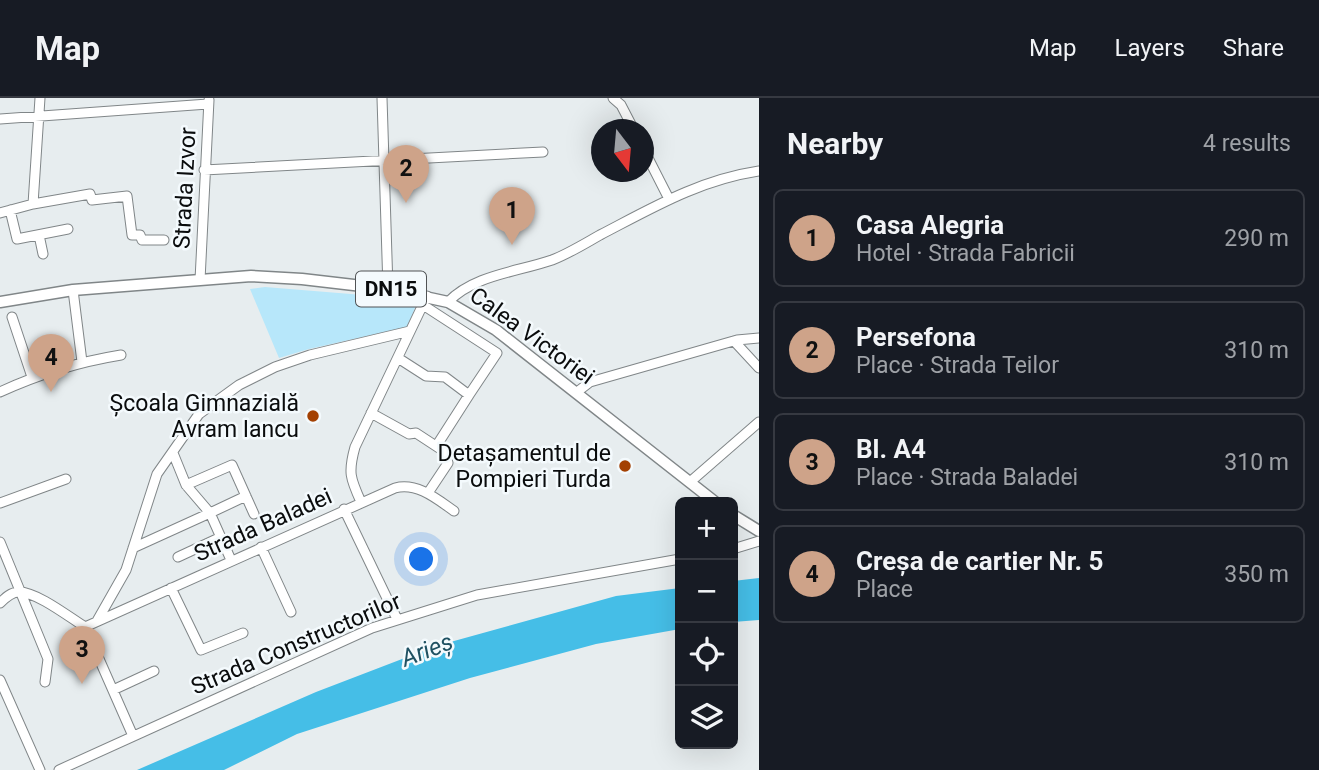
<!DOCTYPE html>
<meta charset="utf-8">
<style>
:root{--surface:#171b24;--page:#242831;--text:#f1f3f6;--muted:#9ea1a6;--line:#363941;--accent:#cea389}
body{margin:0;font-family:Roboto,sans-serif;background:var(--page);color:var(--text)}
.controls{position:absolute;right:21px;bottom:21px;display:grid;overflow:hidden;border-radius:10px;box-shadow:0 7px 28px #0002}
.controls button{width:63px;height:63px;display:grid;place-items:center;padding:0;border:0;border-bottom:2px solid var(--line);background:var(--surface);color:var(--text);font:35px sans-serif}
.compass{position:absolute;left:591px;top:21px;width:63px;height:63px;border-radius:50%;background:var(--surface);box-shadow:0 7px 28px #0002;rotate:164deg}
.you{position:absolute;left:422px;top:462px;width:24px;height:24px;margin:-18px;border:5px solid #fff;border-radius:50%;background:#1a73e8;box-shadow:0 0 0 10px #1a73e833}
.badge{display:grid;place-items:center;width:46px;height:46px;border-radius:50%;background:var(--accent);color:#111;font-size:23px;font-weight:700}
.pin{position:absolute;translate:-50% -58px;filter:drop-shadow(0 2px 4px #0008)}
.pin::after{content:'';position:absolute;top:37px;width:24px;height:21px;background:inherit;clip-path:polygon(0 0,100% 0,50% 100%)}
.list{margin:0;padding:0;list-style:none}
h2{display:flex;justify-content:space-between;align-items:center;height:91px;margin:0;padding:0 28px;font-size:30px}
h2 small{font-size:23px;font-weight:400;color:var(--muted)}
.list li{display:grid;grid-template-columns:46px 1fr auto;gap:21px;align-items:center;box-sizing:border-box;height:98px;margin:0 14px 14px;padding:0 14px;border:2px solid var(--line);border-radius:10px}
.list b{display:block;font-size:26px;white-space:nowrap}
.list p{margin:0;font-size:23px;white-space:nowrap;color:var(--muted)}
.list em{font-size:23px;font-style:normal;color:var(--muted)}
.icon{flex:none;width:38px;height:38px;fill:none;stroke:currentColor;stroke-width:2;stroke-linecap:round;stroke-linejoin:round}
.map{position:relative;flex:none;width:759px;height:672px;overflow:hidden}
header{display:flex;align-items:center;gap:42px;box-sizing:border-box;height:98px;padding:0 35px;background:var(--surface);border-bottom:2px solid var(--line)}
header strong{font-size:33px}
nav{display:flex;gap:38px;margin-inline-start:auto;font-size:24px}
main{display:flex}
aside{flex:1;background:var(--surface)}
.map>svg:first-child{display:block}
.green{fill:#b7e7fa}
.water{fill:#45bee7}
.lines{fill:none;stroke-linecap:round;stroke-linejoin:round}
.minor-casing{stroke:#808688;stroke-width:11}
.major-casing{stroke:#808688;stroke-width:13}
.minor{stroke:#fff;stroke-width:9}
.major{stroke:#fff;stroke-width:10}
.poi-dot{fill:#a34103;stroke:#f4fafd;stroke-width:2.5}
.labels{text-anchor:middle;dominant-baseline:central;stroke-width:5;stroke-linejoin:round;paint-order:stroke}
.shield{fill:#f4fafd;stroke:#505355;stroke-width:2}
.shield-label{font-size:21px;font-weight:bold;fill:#0a0c0d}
.street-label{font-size:23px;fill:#0a0c0d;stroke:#f4fafd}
.poi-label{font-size:23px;fill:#0a0c0d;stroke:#f4fafd;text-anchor:end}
.water-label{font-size:24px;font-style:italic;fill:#1f5162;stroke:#f4fafd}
</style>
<header>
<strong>Map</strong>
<nav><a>Map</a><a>Layers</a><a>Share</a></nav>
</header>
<main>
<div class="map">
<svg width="759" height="672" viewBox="0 0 759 672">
<rect width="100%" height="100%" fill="#e7edef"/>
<path class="green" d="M 265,189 L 412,201 L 415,210 L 407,229 L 309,251 L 279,260 L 250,191 Z"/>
<path class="water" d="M 759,480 L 759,522 L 733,524 L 733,483 Z
M 680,490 L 680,531 L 596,546 L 470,580 L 297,636 L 224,672 L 137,672 L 316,594 L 436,548 L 616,498 Z"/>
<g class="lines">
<defs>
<path id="minor" d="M 382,0 L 388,191
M 613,0 L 621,7 L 634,32
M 0,21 L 208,6
M 643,50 L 669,101
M 204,72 L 543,54
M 33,106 L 40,0
M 10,112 L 17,141 L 68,131
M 0,115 L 33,106 L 90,96 L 92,102 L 127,98 L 132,137 L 140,137 L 142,142 L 164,142
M 39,137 L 43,156
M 200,182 L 209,2
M 73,192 L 82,264
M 448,204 C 474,177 517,174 552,162 C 568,156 584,146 600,137 C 652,110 699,82 759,73
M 423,207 L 497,255 L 469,297
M 12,219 L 32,279
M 734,243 L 759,270
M 398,260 L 426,278 L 445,279 L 469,297 L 437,347
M 0,294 C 39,276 78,264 121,257
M 577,294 L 590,284 L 737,242 L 759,240
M 371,315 L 409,336 L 416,335 L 445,354 L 448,365 L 428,395
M 173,355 L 186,387 L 210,415 L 246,398
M 690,384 L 759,324
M 186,387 L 232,367 L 254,416
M 361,404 C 350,380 348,374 355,349 L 427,198
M 0,405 L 66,381
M 344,411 L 397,521
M 0,444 L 48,561 L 45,584
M 261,449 L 291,514
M 133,450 L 210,415 L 231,462
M 733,451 L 759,443
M 178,459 L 221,439
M 171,490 L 201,552 L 243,535
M 0,505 C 5,500 11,494 19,494 C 37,494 69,519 85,529
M 97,523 L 126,472 L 157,376 L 199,316 L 239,287 L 275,269 L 310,257 L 410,233
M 85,529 L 395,390 C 417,384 437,401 454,413
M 85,529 L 133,638
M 0,582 L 40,672
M 113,592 L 154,573
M 59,672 L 372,530 L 477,497 L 680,461"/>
<path id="major" d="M 0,204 L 73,192 L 251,178 L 302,181 L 388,191 L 448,204 L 496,232 L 715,404
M 733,417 L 759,433"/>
</defs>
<use href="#minor" class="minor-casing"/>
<use href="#major" class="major-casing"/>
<use href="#minor" class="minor"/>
<use href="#major" class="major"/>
</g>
<g class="poi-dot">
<circle cx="313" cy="318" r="7"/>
<circle cx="625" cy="368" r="7"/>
</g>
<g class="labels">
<rect class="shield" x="356" y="173.5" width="70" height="35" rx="5"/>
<g class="shield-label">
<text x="391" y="191">DN15</text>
</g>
<g class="street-label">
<text transform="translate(185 90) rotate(-87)">Strada Izvor</text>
<text transform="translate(532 238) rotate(36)">Calea Victoriei</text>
<text transform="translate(263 427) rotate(-24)">Strada Baladei</text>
<text transform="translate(296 546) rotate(-23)">Strada Constructorilor</text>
</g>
<g class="poi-label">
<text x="299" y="305">Școala Gimnazială<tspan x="299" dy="26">Avram Iancu</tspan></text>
<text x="611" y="355">Detașamentul de<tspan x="611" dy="26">Pompieri Turda</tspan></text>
</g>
<g class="water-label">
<text transform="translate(427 552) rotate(-21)">Arieș</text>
</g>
</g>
</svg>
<div class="controls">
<button>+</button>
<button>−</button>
<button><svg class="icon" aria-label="locate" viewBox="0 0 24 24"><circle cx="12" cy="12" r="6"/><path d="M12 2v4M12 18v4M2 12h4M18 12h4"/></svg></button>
<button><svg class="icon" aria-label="layers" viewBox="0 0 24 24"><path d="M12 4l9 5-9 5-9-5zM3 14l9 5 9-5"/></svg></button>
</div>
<svg class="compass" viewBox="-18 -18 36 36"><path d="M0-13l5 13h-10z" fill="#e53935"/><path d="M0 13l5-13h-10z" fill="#9ea1a6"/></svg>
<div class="you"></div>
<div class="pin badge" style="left:512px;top:147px">1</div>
<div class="pin badge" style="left:406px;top:105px">2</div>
<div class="pin badge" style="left:82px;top:586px">3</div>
<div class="pin badge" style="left:51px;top:294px">4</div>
</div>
<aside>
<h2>Nearby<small>4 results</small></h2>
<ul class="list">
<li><span class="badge">1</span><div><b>Casa Alegria</b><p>Hotel · Strada Fabricii</p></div><em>290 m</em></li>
<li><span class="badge">2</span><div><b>Persefona</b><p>Place · Strada Teilor</p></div><em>310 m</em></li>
<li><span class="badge">3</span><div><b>Bl. A4</b><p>Place · Strada Baladei</p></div><em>310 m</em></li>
<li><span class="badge">4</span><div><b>Creșa de cartier Nr. 5</b><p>Place</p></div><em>350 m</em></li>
</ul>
</aside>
</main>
